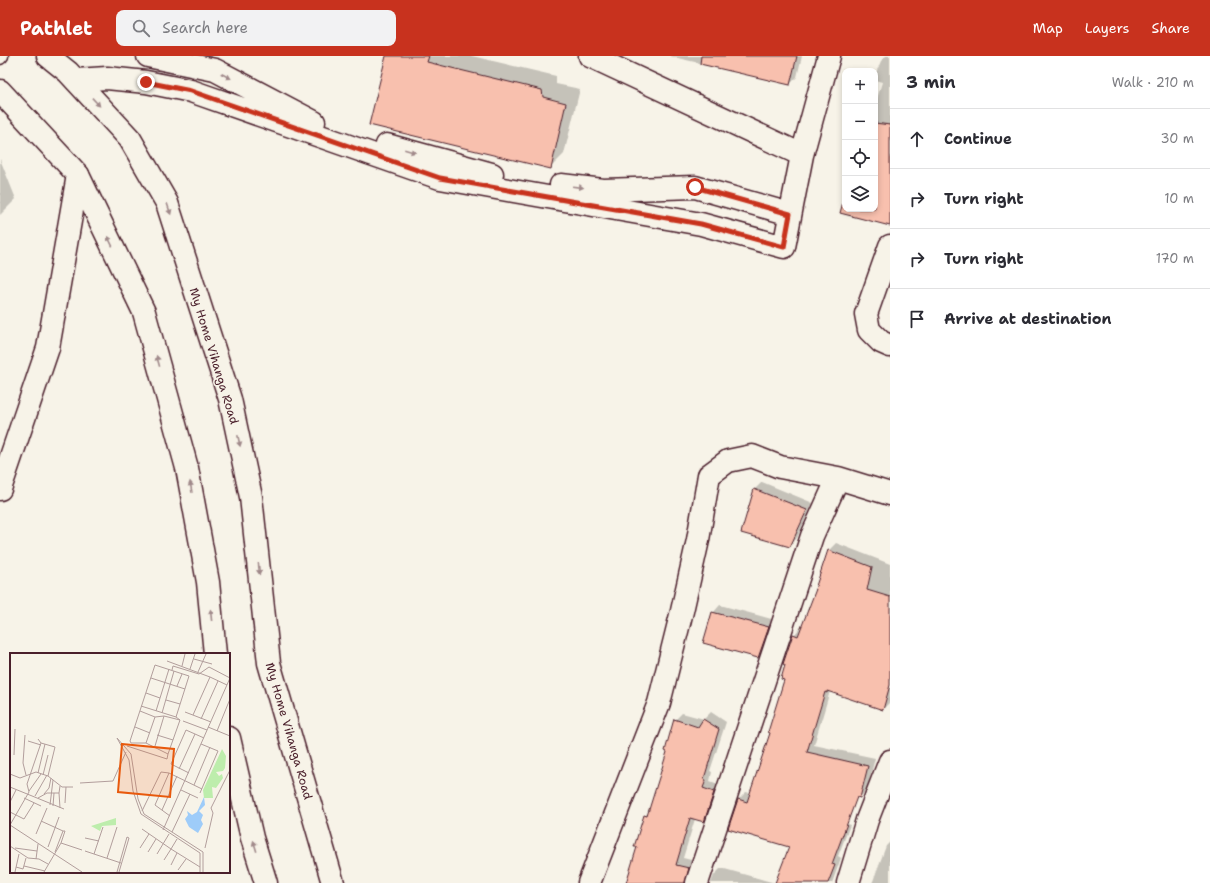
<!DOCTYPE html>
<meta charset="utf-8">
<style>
:root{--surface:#fff;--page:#f2f2f3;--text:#2b2b33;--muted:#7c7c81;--line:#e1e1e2;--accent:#c8321e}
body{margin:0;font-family:"Shantell Sans",sans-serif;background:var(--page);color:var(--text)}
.controls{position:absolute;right:12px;top:12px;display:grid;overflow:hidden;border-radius:8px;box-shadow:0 2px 6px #0003}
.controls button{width:36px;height:36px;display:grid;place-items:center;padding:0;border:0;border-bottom:1px solid var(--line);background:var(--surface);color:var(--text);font:20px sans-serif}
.stop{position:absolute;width:12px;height:12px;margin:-9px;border:3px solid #c8321e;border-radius:50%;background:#fff}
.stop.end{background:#c8321e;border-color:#fff;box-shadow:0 1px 4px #0008}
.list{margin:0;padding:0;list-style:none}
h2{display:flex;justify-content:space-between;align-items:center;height:52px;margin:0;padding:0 16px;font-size:17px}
h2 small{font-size:13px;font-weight:400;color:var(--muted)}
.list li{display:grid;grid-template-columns:26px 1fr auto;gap:12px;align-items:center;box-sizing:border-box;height:60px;padding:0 16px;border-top:1px solid var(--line)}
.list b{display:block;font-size:15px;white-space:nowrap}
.list em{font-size:13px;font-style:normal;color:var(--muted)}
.icon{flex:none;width:22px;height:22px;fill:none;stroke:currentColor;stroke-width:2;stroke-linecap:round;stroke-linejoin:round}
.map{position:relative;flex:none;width:890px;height:827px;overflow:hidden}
header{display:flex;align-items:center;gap:24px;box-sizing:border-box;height:56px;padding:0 20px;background:var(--accent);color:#fff}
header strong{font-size:19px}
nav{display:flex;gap:22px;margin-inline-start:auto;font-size:14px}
.search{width:280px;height:36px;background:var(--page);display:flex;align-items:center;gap:10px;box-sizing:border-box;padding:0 14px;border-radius:8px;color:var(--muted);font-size:15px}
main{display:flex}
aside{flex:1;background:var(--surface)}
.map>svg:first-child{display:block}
.shadow{fill:#0003}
.building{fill:#f8c0ae;stroke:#4a1f2b}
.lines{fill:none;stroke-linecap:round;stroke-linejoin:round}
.lane-casing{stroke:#4a1f2b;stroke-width:15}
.street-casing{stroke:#4a1f2b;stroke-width:25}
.secondary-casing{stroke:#4a1f2b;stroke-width:25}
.lane{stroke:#f7f3e8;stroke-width:12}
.street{stroke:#f7f3e8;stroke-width:22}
.secondary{stroke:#f7f3e8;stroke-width:22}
.oneway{fill:#a0898a}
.route{stroke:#c8321e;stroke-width:5}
.labels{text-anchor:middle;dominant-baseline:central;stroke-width:3;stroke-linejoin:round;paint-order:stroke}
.street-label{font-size:12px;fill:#4a1f2b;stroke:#f7f3e8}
.inset-road{fill:none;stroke:#b29e9c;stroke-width:1}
.view{fill:#e8590c;fill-opacity:0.15;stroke:#e8590c;stroke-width:2}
.inset-edge{fill:none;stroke:#4a1f2b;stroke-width:2}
</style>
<header>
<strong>Pathlet</strong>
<div class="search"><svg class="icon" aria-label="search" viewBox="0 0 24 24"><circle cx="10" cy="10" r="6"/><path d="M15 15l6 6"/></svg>Search here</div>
<nav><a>Map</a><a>Layers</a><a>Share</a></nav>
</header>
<main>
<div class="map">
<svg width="890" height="827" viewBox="0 0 890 827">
<rect width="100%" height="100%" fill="#f7f3e8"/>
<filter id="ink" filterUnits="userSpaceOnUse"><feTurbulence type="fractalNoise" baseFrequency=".025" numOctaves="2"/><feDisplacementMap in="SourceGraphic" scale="8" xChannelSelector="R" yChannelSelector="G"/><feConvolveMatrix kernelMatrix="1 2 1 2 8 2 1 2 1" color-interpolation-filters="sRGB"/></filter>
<g filter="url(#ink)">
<path class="shadow" d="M 387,0 L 472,0 L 556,20 L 556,28 L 580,33 L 564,98 L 550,112 Z
M 669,0 L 802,0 L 797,21 L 790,28 Z
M 886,0 L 890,0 L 890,166 L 841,156 L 845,143 L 845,153 L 875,153 L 875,50 L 882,26 L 875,24 L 875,19 L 881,5 Z
M 0,103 L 16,143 L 0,159 Z
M 762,426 L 813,447 L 797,482 L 790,490 L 742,476 L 755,433 Z
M 836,487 L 890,508 L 890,646 L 883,653 L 830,635 L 814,689 L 875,702 L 867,734 L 860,741 L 858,741 L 856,743 L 841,766 L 850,769 L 838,800 L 841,802 L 832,827 L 776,827 L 790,790 L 739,743 L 746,736 L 750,737 L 772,676 L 785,623 L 794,579 L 801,571 L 802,572 L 817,533 L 816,532 L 829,494 Z
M 720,549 L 775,564 L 765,594 L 758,601 L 713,557 Z
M 711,656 L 726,666 L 710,715 L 712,716 L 710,725 L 721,729 L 711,758 L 704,765 L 695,763 L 683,802 L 695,805 L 694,827 L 627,827 L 638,791 L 645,760 L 650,755 L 668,695 L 675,664 L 682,657 L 704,663 Z
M 890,786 L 890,827 L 872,827 L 873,825 L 886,790 Z
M 721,812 L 775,827 L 711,827 L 714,819 Z"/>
<path class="building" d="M 386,0 L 429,0 L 427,6 L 542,34 L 543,41 L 566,47 L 551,113 L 369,69 Z
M 701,0 L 797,0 L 790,29 L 700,8 Z
M 875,67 L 890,69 L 890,170 L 840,157 L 845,139 L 845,153 L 875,153 Z
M 754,433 L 807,454 L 790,491 L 741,477 Z
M 828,494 L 872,511 L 867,534 L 890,541 L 890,629 L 883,654 L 827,635 L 827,637 L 825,636 L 807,696 L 868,710 L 860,742 L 857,741 L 832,808 L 835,809 L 828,827 L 775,827 L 789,791 L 728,773 L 738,743 L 747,746 L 770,677 L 768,676 L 784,624 L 781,623 L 785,609 L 783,608 L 793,578 L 798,580 L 816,533 L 815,533 Z
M 712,556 L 769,571 L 758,602 L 703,587 Z
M 674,663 L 698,671 L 703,663 L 719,673 L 704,723 L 706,724 L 703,732 L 714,736 L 704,766 L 690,762 L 676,809 L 689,812 L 685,827 L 626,827 L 637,791 L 634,791 L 644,759 L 647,760 L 667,696 L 665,695 Z"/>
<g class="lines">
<defs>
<path id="lane" d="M 0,2 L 2,0"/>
<path id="street" d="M 148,0 L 215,14 L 314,66
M 590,0 L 802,99 L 829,0
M 76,24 L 107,22 L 146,26 L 191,35 L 440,122 L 701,168 L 784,191 L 802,99
M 387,89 L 492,118
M 561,129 L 603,134 L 695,131 L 790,158
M 890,190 L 866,258 L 869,274 L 881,286 L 890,290
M 0,433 L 48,292 L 78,119
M 589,827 L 659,647 L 682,555 L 698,484 L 709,419 L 728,405 L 752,400 L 780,411 L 838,422
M 697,827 L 812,480 L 838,422 L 890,438
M 848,827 L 867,764 L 890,705"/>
<path id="secondary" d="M 48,0 L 68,16 L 130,83 L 167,147 L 230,343 L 251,441 L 269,607 L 333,827
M 0,35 L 78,119 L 144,256 L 187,412 L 208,526 L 215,598
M 229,682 L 252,782 L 266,827"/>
</defs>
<use href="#lane" class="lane-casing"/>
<use href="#street" class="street-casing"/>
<use href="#secondary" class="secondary-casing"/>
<use href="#lane" class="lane"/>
<use href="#street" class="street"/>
<use href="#secondary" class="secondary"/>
</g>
<defs><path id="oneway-solid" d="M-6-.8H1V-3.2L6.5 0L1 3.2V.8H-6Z"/></defs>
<g class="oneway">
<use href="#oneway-solid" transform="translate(226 20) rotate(28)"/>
<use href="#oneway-solid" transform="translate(96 46) rotate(47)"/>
<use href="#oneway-solid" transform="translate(410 95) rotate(16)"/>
<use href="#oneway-solid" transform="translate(578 131) rotate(7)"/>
<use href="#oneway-solid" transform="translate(169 153) rotate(71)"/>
<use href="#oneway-solid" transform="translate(110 185) rotate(-116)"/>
<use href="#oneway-solid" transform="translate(158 305) rotate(-106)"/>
<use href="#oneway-solid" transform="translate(239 385) rotate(78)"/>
<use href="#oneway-solid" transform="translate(191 431) rotate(-100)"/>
<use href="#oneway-solid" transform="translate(259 513) rotate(84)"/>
<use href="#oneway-solid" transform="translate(211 559) rotate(-96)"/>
<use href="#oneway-solid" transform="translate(255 790) rotate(-107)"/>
</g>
</g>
<g class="lines" filter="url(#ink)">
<path class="route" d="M 146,26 L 191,35 L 440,122 L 701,168 L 784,191 L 790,158 L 695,131"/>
</g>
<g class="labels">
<g class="street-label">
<text transform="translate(214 300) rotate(73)">My Home Vihanga Road</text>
<text transform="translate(289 675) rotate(74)">My Home Vihanga Road</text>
</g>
</g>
<g transform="translate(10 597)">
<rect width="220" height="220" fill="#f7f3e8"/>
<path d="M 212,96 L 216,103 L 215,115 L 213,118 L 206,119 L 209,123 L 212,121 L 213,125 L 206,135 L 202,134 L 203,145 L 194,145 L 193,137 ZM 106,165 L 106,172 L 92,173 L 90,178 L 81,173 Z" fill="#bdedac"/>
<path d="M 194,144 L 195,152 L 189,158 L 193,162 L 191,167 L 193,171 L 188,180 L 179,174 L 175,166 L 178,162 L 177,158 L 182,162 L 187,159 Z" fill="#9eccf9"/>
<path class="inset-road" d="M 184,6 L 202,11M 157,8 L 200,24M 145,12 L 179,23 L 166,64 L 170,67 L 158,101 L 136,90 L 121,90 L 120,88 ZM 172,13 L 175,1M 180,16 L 185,1M 188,19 L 196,1M 141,25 L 175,36M 167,33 L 172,21M 136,40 L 150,45M 156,47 L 170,51M 131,53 L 166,64M 130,58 L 145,64 L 154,63 L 170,67M 146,58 L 159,16M 175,59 L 201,69M 152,60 L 164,18M 183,62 L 200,24 L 217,32M 191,66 L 208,28M 173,68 L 197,77M 125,74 L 140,80M 198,74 L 220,83M 207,78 L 220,46M 15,82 L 13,110 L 16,122M 147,82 L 163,87M 107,85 L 121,101 L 128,146 L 134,161 L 193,199 L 193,219M 107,85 L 119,107 L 123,138 L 131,161 L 190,200 L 190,219M 28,86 L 31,90 L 45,94 L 38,123M 18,88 L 31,92M 136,90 L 145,64M 117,93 L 157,106 L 158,101M 145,93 L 154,63M 4,102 L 5,76M 169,116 L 185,81M 28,120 L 35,91M 179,120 L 161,111 L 176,77 L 194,85M 0,121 L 10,125 L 26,119 L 38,123 L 52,134 L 63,134M 33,122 L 38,102M 70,130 L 103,128 L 116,99M 184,132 L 200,94M 0,134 L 54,156M 171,137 L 188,145M 19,138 L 31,121M 49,140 L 50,155M 190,140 L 208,98 L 191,91M 34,141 L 39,135 L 41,125M 25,143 L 37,122M 14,145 L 31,153M 28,145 L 37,140 L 49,140 L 50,133M 0,149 L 6,137M 55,150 L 56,134M 40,152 L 43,127M 43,153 L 44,140M 152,157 L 167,123M 132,158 L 151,119 L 159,120M 0,159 L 14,166 L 24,150M 160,163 L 145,152 L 159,120 L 192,136M 31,168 L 53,178M 0,172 L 19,139 L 17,131 L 31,90M 0,172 L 72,219M 132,176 L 161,196 L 154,207M 153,177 L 220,25 L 199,14 L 189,21 L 163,13 L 162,17M 162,179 L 180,141M 26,181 L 37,155M 75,185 L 89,188M 167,186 L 161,196 L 190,214M 51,190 L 72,197M 0,193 L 18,205 L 29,206 L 38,211M 38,194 L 49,164M 5,195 L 27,198M 130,195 L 139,181M 195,195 L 203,160 L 201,155 L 220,117M 75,198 L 111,210M 45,199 L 53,178M 138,199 L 146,186M 84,201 L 93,174M 147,201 L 159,181M 97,205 L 107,174M 26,206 L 28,191M 161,212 L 167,200M 14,213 L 35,218M 6,214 L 13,216 L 16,205M 168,217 L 176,206M 5,219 L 9,201M 34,219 L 51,190 L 55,178 L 53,178M 107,219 L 117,184 L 119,185M 109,219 L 119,185"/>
<path class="view" d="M 112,91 L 164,96 L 160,144 L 108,139 Z"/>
<rect width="220" height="220" class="inset-edge"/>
</g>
</svg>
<div class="controls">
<button>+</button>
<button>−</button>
<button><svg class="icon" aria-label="locate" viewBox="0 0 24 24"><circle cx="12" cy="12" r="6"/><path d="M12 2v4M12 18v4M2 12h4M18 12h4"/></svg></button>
<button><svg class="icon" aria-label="layers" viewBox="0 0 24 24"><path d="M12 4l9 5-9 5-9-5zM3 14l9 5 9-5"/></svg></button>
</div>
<div class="stop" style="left:695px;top:131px"></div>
<div class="stop end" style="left:146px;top:26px"></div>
</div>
<aside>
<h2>3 min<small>Walk · 210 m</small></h2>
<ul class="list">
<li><svg class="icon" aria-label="ahead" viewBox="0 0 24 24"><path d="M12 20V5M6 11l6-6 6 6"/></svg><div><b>Continue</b></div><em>30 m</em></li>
<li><svg class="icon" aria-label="right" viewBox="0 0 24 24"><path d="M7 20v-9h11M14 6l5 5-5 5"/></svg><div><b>Turn right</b></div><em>10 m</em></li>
<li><svg class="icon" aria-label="right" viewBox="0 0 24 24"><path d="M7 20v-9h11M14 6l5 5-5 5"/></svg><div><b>Turn right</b></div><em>170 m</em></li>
<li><svg class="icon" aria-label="arrive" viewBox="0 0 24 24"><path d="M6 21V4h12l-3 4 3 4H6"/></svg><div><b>Arrive at destination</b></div></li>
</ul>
</aside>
</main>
